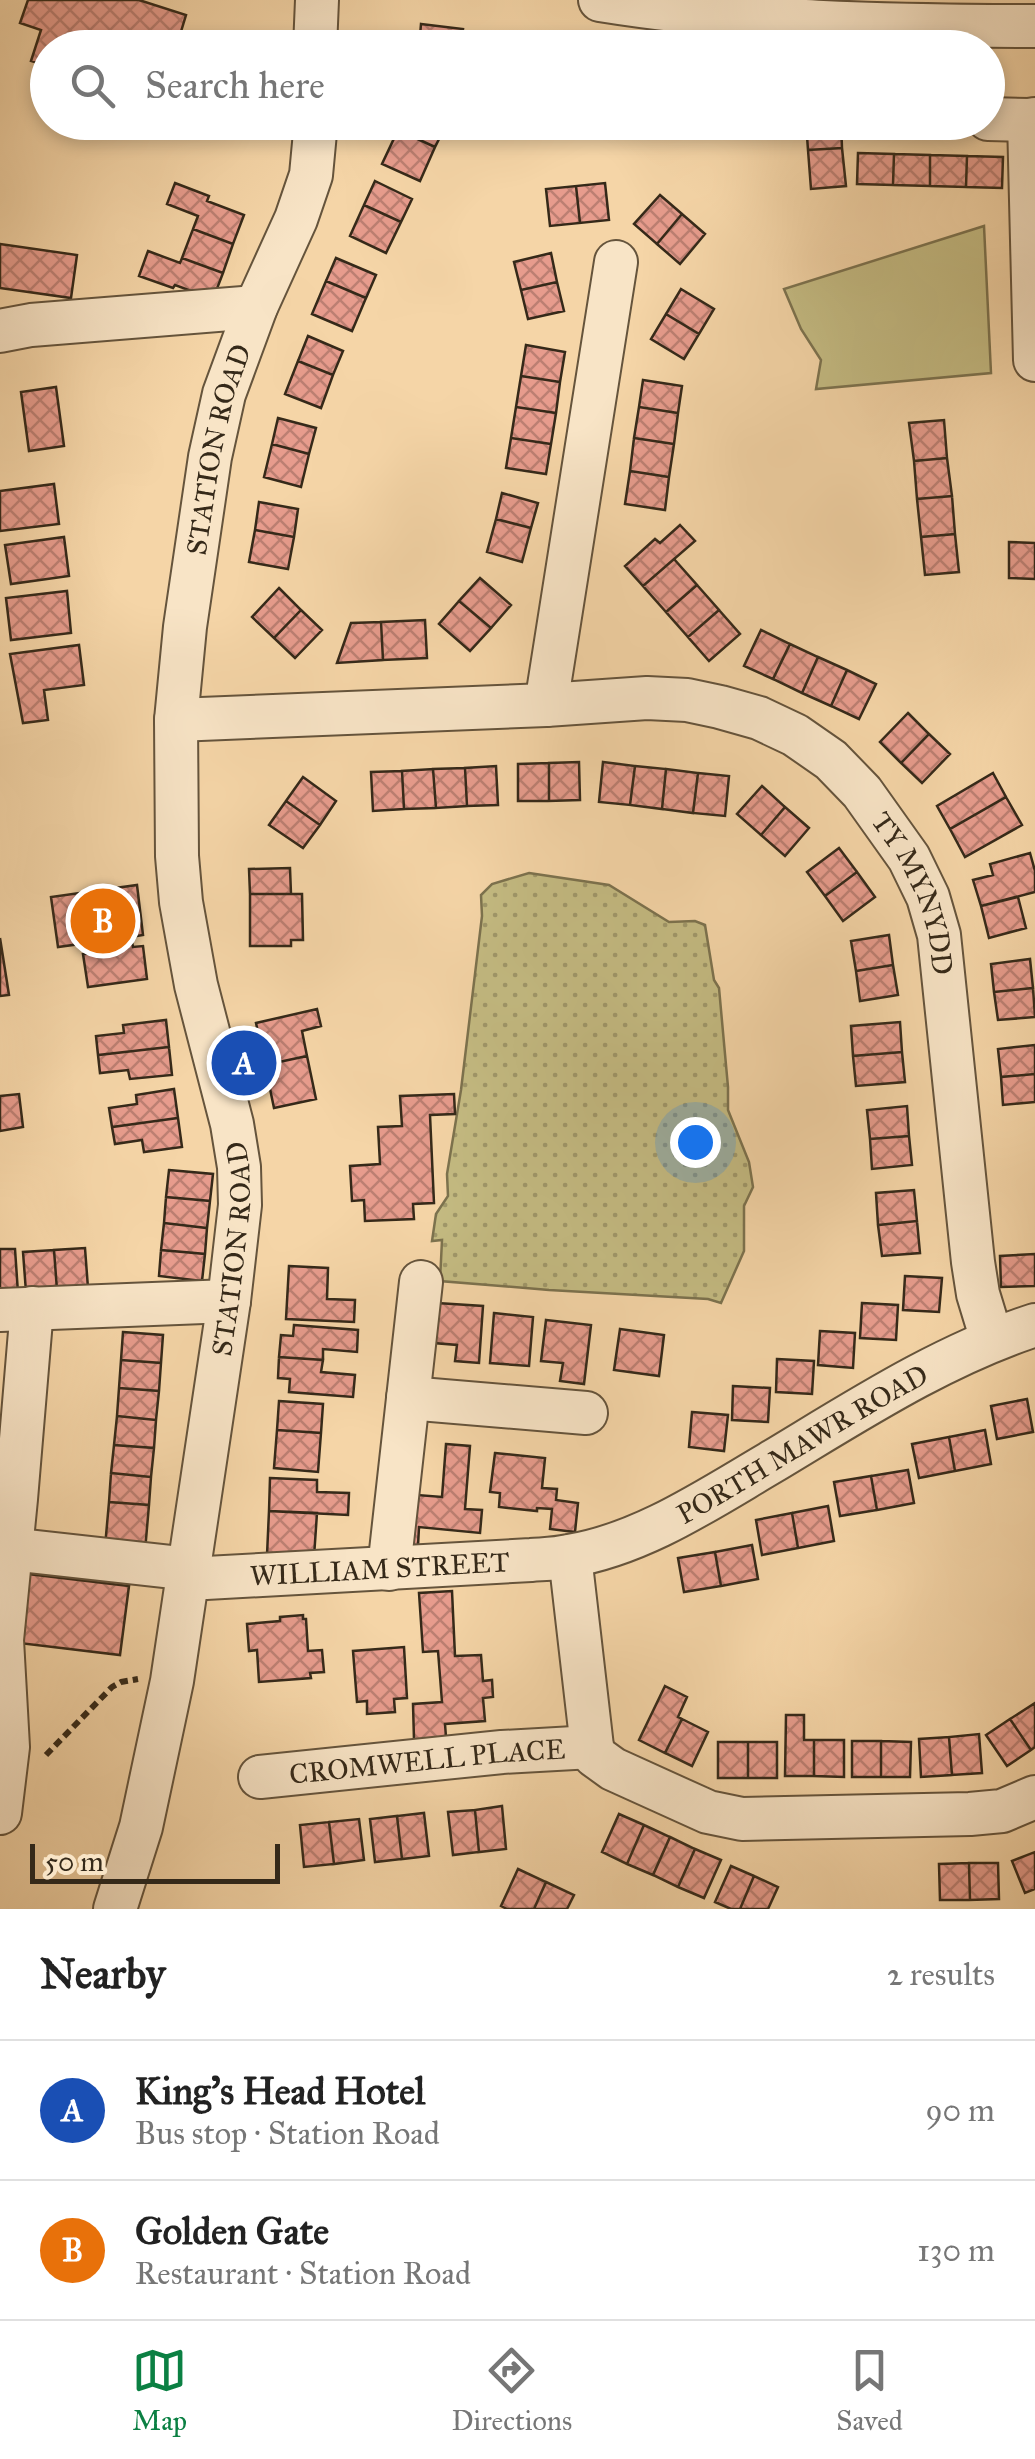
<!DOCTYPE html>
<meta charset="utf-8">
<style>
:root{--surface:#fff;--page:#f2f2f2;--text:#222;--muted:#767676;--line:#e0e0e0;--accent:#0b8043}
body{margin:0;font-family:"IM FELL Great Primer",serif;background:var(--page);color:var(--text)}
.scale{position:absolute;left:30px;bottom:25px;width:250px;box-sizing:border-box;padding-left:10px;border:5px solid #352919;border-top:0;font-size:28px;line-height:35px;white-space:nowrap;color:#352919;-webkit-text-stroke:8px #f8e4c6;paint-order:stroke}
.you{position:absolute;left:695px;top:1142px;width:35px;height:35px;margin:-25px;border:8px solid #fff;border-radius:50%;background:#1a73e8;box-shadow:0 0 0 15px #1a73e833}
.badge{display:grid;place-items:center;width:65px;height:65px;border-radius:50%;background:var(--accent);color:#fff;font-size:32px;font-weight:700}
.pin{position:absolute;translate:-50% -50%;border:5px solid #fff;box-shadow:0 2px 10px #0006}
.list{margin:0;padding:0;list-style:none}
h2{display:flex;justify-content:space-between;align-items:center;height:130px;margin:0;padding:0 40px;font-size:42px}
h2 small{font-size:32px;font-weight:400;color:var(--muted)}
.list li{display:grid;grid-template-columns:65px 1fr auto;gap:30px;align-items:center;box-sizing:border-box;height:140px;padding:0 40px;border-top:2px solid var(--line)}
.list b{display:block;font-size:38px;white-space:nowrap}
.list p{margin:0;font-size:32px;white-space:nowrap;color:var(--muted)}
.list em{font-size:32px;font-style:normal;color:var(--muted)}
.icon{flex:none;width:55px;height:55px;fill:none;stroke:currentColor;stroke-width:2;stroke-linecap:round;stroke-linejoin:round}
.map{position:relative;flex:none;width:1035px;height:1909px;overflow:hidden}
.search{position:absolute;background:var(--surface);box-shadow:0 5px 15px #0003;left:30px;right:30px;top:30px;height:110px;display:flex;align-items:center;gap:25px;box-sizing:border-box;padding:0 35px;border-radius:55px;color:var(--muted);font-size:38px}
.sheet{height:410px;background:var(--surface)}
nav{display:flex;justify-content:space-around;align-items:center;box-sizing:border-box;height:140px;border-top:2px solid var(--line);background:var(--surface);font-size:28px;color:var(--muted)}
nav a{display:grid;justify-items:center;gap:5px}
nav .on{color:var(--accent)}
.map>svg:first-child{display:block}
.grass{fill:url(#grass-dots);stroke:#7c724e;stroke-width:2.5}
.green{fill:#c4bb82;stroke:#7c724e;stroke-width:2.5}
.building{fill:url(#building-cross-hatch);stroke:#352919;stroke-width:2.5}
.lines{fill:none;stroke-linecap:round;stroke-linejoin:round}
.minor-casing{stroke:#65543c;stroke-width:46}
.path{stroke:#352919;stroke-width:6;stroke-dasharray:8 5;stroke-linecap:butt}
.minor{stroke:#f8e4c6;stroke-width:42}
.labels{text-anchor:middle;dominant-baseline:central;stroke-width:8;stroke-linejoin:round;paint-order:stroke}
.street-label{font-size:28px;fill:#352919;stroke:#f8e4c6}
</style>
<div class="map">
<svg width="1035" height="1909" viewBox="0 0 1035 1909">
<defs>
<pattern id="grass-dots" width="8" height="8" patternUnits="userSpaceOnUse" patternTransform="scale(2.5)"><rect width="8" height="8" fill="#c4bb82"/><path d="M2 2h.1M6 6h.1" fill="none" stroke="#a0986a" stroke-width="1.8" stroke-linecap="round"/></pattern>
<pattern id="building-cross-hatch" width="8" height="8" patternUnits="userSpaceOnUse" patternTransform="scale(2.5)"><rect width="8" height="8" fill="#e79c8d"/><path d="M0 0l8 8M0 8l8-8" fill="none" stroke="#bc7f72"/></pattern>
</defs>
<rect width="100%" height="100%" fill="#f5d5a7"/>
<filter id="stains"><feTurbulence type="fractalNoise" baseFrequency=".002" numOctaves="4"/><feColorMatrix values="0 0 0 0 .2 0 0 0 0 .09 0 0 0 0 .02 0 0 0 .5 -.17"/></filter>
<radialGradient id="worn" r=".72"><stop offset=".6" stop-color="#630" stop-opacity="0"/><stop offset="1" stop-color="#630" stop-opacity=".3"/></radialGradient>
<path class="grass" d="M 529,873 L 609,885 L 669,922 L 695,921 L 705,925 L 714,980 L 719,988 L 728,1087 L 728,1110 L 749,1162 L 753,1187 L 744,1206 L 744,1251 L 721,1303 L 708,1299 L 549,1290 L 440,1281 L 442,1240 L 432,1241 L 436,1214 L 448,1196 L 447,1174 L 461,1090 L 482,916 L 481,895 L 492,884 Z"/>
<path class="green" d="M 984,226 L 991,373 L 816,389 L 821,360 L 801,329 L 784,289 Z"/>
<path class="building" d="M 28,0 L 139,0 L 186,15 L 176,48 L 48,48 L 48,66 L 31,61 L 41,30 L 20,23 Z
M 421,24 L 463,29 L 460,48 L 419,48 Z
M 401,122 L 445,122 L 447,123 L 435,147 L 398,130 Z
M 806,122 L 841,122 L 842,148 L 808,150 Z
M 398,130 L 435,147 L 420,181 L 382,164 Z
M 842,148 L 846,186 L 811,189 L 808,150 Z
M 858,153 L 894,154 L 893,185 L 857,184 Z
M 894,154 L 930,155 L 930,186 L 893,185 Z
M 930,155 L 967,156 L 966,187 L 930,186 Z
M 967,156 L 1003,157 L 1002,188 L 966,187 Z
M 375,181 L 412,199 L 401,222 L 364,205 Z
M 175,183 L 209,196 L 207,201 L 244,215 L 233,244 L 193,229 L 198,216 L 167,204 Z
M 605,183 L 609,220 L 580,223 L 576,186 Z
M 576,186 L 580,223 L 550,226 L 546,189 Z
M 660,195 L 682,214 L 657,244 L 634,224 Z
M 364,205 L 401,222 L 386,253 L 350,236 Z
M 682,214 L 705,234 L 680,264 L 657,244 Z
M 193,229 L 233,244 L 223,273 L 182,258 Z
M 0,244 L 77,255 L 71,298 L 0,288 Z
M 148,251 L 180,263 L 182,258 L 223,273 L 213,299 L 175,285 L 173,288 L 139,276 Z
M 551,253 L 557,282 L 521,290 L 514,262 Z
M 336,258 L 376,275 L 366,298 L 326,281 Z
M 326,281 L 366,298 L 352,331 L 312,314 Z
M 557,282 L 564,311 L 528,319 L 521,290 Z
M 681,289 L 714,309 L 699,334 L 666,314 Z
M 666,314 L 699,334 L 684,359 L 651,339 Z
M 308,336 L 343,351 L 333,375 L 298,361 Z
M 526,345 L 565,352 L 560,382 L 521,376 Z
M 298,361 L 333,375 L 321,408 L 285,394 Z
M 521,376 L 560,382 L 556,413 L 516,407 Z
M 643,380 L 682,386 L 678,413 L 639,407 Z
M 56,387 L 64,446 L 29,451 L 21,392 Z
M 516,407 L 556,413 L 551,444 L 511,438 Z
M 639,407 L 678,413 L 674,444 L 634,438 Z
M 278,418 L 316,428 L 309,454 L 272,444 Z
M 944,420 L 947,458 L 914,461 L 909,423 Z
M 511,438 L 551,444 L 546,474 L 506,468 Z
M 634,438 L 674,444 L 669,477 L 630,471 Z
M 272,444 L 309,454 L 301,487 L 264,477 Z
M 947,458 L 952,496 L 917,499 L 914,461 Z
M 630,471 L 669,477 L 665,510 L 625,504 Z
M 54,484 L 59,524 L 0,531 L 0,491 Z
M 502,493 L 538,503 L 531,528 L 496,519 Z
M 952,496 L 955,534 L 921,537 L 917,499 Z
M 259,502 L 298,509 L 294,537 L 255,530 Z
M 496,519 L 531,528 L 522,562 L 487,552 Z
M 680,525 L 695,541 L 643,586 L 625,566 L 655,539 L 660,543 Z
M 255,530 L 294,537 L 288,569 L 249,562 Z
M 955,534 L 959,572 L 925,575 L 921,537 Z
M 64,537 L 69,576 L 11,584 L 5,545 Z
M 1009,542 L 1035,543 L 1035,579 L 1009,578 Z
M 674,559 L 697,585 L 666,612 L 643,586 Z
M 480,578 L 511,605 L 491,628 L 459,601 Z
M 697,585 L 719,610 L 688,637 L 666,612 Z
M 279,588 L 301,610 L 274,638 L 252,617 Z
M 67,591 L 71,633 L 11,640 L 6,598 Z
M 459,601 L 491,628 L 470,651 L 439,624 Z
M 301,610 L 322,630 L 295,658 L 274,638 Z
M 719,610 L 740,634 L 709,661 L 688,637 Z
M 425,620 L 427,658 L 383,660 L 381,622 Z
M 381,622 L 383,660 L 337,663 L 351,623 Z
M 761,630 L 790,644 L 773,679 L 744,666 Z
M 790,644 L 818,657 L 802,693 L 773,679 Z
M 79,645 L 84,685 L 44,690 L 48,720 L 23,723 L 10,654 Z
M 818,657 L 847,670 L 831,706 L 802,693 Z
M 847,670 L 876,684 L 859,719 L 831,706 Z
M 908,713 L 929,734 L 901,763 L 880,742 Z
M 929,734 L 950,754 L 922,783 L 901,763 Z
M 579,762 L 580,800 L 549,801 L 549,763 Z
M 603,762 L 635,766 L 630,805 L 599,802 Z
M 549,763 L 549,801 L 518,801 L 518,764 Z
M 496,766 L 498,805 L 467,806 L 465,768 Z
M 635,766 L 666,769 L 662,809 L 630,805 Z
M 465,768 L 467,806 L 436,808 L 433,769 Z
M 433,769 L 436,808 L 404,809 L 402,771 Z
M 666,769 L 698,773 L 693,813 L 662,809 Z
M 402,771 L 404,809 L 373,811 L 371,772 Z
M 698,773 L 729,776 L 725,816 L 693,813 Z
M 993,773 L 1006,797 L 950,829 L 937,806 Z
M 303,777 L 336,801 L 320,825 L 286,801 Z
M 762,786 L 785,807 L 761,835 L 737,814 Z
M 1006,797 L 1022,825 L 965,857 L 950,829 Z
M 286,801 L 320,825 L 303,848 L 269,825 Z
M 785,807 L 809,828 L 785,856 L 761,835 Z
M 839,848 L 857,872 L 825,896 L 807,872 Z
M 1030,853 L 1035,871 L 1035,892 L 981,906 L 973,880 L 993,875 L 990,864 Z
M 290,868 L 291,894 L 250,894 L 249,869 Z
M 857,872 L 875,897 L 843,921 L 825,896 Z
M 137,885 L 143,935 L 131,937 L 133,947 L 143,946 L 147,979 L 88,987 L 83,954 L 110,951 L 109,940 L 58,947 L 51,897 Z
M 250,894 L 302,894 L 303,940 L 291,940 L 291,946 L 250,946 Z
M 1018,897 L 1026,928 L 989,938 L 981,906 Z
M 889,935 L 893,965 L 856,971 L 851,941 Z
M 0,938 L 9,995 L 0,996 Z
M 1030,959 L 1033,988 L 994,992 L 991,964 Z
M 893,965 L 898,995 L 860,1001 L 856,971 Z
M 1033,988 L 1035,1017 L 998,1020 L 994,992 Z
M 317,1009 L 321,1026 L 302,1031 L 307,1056 L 265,1065 L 256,1023 Z
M 166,1020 L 169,1047 L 98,1055 L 96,1036 L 124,1033 L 123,1025 Z
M 900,1022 L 902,1052 L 853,1056 L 851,1026 Z
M 1035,1045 L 1035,1074 L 1001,1077 L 998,1049 Z
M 169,1047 L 172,1075 L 130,1079 L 128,1070 L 100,1073 L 98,1055 Z
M 902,1052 L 905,1082 L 856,1086 L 853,1056 Z
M 307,1056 L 316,1099 L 274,1108 L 265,1065 Z
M 1035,1074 L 1035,1102 L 1003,1105 L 1001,1077 Z
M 174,1089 L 178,1118 L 112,1127 L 109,1108 L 137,1104 L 136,1095 Z
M 19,1094 L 23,1127 L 0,1131 L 0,1096 Z
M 454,1094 L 455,1114 L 430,1115 L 434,1203 L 413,1204 L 414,1219 L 365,1221 L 364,1200 L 352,1201 L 350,1166 L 380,1164 L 378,1127 L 402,1126 L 400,1096 Z
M 907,1106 L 909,1136 L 870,1139 L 867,1110 Z
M 178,1118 L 182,1147 L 144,1152 L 142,1140 L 115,1144 L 112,1127 Z
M 909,1136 L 912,1165 L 872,1169 L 870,1139 Z
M 169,1170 L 213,1174 L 210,1201 L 166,1197 Z
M 914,1190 L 917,1221 L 878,1225 L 876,1193 Z
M 166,1197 L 210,1201 L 207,1228 L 164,1223 Z
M 917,1221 L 920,1253 L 882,1256 L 878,1225 Z
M 164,1223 L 207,1228 L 205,1254 L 161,1250 Z
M 85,1248 L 88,1288 L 57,1290 L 54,1250 Z
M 0,1249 L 15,1249 L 18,1293 L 0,1294 Z
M 54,1250 L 57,1290 L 26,1292 L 23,1252 Z
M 161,1250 L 205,1254 L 202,1281 L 159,1276 Z
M 1035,1254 L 1035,1286 L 1001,1287 L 1000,1256 Z
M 289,1266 L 328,1268 L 327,1299 L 355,1300 L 354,1322 L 286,1319 Z
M 905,1276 L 942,1278 L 939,1312 L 903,1310 Z
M 437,1303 L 483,1306 L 479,1363 L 455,1361 L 457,1345 L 434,1343 Z
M 862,1303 L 898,1305 L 896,1340 L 860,1338 Z
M 494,1313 L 533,1317 L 529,1366 L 490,1363 Z
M 546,1320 L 591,1325 L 584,1384 L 560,1381 L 563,1363 L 541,1361 Z
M 294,1325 L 358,1330 L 357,1352 L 323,1349 L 323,1360 L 279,1357 L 281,1335 L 293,1336 Z
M 620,1329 L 664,1335 L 659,1376 L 614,1370 Z
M 820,1331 L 855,1333 L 853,1368 L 818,1365 Z
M 123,1332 L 163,1335 L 161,1363 L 121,1360 Z
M 279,1357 L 323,1360 L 321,1372 L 355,1375 L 353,1397 L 289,1392 L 290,1379 L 278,1378 Z
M 777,1359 L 814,1361 L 812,1394 L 776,1392 Z
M 121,1360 L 161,1363 L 159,1391 L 119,1388 Z
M 733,1386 L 770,1388 L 768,1422 L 732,1420 Z
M 119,1388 L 159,1391 L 156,1420 L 117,1416 Z
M 1027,1399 L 1033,1432 L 997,1439 L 991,1406 Z
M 279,1401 L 323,1404 L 321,1433 L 277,1430 Z
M 692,1412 L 728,1415 L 724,1451 L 689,1447 Z
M 117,1416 L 156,1420 L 154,1448 L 114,1445 Z
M 277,1430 L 321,1433 L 318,1472 L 274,1468 Z
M 985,1430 L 991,1464 L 955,1471 L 949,1437 Z
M 949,1437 L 955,1471 L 919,1478 L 912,1444 Z
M 446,1444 L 470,1446 L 465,1509 L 482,1510 L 480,1533 L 419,1527 L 418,1546 L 400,1545 L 405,1494 L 442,1497 Z
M 114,1445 L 154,1448 L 151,1477 L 111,1473 Z
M 495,1453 L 545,1458 L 542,1488 L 557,1489 L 556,1500 L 578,1503 L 575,1532 L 550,1529 L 552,1509 L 537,1508 L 537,1511 L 499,1507 L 500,1493 L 490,1492 Z
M 908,1470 L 914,1503 L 877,1510 L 871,1476 Z
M 111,1473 L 151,1477 L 149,1505 L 109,1502 Z
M 871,1476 L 877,1510 L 840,1516 L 834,1482 Z
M 270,1478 L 317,1480 L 317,1492 L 349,1493 L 348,1515 L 269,1511 Z
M 109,1502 L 149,1505 L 145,1551 L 105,1547 Z
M 828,1506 L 834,1541 L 798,1548 L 792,1513 Z
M 269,1511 L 317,1513 L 314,1557 L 267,1555 Z
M 792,1513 L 798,1548 L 762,1555 L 756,1520 Z
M 752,1545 L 758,1579 L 721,1586 L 715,1552 Z
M 715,1552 L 721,1586 L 684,1592 L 678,1558 Z
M 28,1574 L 129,1586 L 120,1655 L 19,1643 Z
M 452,1591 L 455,1656 L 481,1655 L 483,1681 L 492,1680 L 493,1697 L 483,1698 L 485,1721 L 445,1724 L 446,1737 L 414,1740 L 413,1704 L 442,1702 L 438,1651 L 423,1652 L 419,1593 Z
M 303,1615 L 303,1619 L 306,1619 L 308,1651 L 322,1650 L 324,1672 L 310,1673 L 311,1678 L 259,1682 L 257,1650 L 249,1651 L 247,1624 L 280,1621 L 280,1617 Z
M 404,1647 L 407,1698 L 394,1699 L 395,1712 L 367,1714 L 367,1701 L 357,1702 L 353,1651 Z
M 665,1686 L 687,1697 L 678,1717 L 682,1719 L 665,1753 L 639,1740 Z
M 1035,1703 L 1035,1747 L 1031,1750 L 1010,1719 Z
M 786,1715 L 804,1715 L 804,1740 L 814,1740 L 814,1776 L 785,1776 Z
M 682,1719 L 708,1732 L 692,1766 L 665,1753 Z
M 1010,1719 L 1031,1750 L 1007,1766 L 986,1735 Z
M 979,1734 L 982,1773 L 952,1775 L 949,1737 Z
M 949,1737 L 952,1775 L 921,1777 L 919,1739 Z
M 814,1740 L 844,1740 L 844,1777 L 814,1776 Z
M 852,1741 L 881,1741 L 881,1777 L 852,1777 Z
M 881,1741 L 911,1742 L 910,1777 L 881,1777 Z
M 718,1742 L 748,1742 L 748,1778 L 718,1778 Z
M 748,1742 L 777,1742 L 777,1778 L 748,1778 Z
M 502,1806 L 506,1849 L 479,1852 L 475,1810 Z
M 475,1810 L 479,1852 L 453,1855 L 448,1812 Z
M 424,1813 L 429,1856 L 402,1859 L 397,1816 Z
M 619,1814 L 644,1825 L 627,1864 L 602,1852 Z
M 397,1816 L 402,1859 L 375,1862 L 370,1819 Z
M 359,1819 L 364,1860 L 334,1864 L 329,1822 Z
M 329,1822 L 334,1864 L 304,1867 L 300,1825 Z
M 644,1825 L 670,1837 L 653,1875 L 627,1864 Z
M 670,1837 L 695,1849 L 678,1887 L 653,1875 Z
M 695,1849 L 721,1860 L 704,1898 L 678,1887 Z
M 1035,1852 L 1035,1889 L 1025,1893 L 1012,1861 Z
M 969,1863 L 998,1863 L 999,1899 L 970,1900 Z
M 969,1863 L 970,1900 L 940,1900 L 939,1864 Z
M 731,1866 L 754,1876 L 740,1909 L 731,1909 L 715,1902 Z
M 518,1869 L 546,1882 L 534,1909 L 507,1909 L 501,1906 Z
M 754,1876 L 778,1887 L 768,1909 L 740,1909 Z
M 546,1882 L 574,1895 L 567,1909 L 534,1909 Z"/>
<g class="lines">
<defs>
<g id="minor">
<path d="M 600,0 C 743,23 891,26 1035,26"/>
<path d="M 315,48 L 317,0"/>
<path d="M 988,119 L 1029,120"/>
<path d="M 1035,119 L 1029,120 L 1035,360"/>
<path d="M 0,331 L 31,325 L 256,307"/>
<path d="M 546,705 L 616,262"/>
<path id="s1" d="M 176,720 L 546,705 L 647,698 L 687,700 L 720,707 L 759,718 L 795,735 L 831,760 L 862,792 L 909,858 L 928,897 L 939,935 L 973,1262 L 978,1294 L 992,1340"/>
<path d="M 0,1310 L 229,1301"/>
<path d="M 408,1398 L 586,1413"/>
<path d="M 10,1549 L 190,1569"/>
<path d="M 570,1556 L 592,1747 L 595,1756 L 613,1769 L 708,1812 L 742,1819 L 970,1814 L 1002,1811 L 1035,1797"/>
<path d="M 389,1569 L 421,1282"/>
<path id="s2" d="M 188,1579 L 531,1560 C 543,1559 556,1559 569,1556 C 642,1544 707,1500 770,1463 C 855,1412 940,1356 1035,1325"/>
<path id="s3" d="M 260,1777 L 502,1752 L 592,1747"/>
<path d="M 0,1813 L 8,1747 L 2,1640 L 16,1499 L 32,1308"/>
<path id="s4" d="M 115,1909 L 141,1827 L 172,1681 L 229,1301 L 240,1205 L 239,1167 L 232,1124 L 196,985 L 181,902 L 177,856 L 176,720 L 185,627 L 210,457 L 224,394 L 256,307 L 296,219 L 311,175 L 316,122"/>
</g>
</defs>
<use href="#minor" class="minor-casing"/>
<path class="path" d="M 46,1755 L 112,1687 L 121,1682 L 138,1679"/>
<use href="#minor" class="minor"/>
</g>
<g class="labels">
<g class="street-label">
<text stroke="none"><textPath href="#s4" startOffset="1482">STATION ROAD</textPath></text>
<text stroke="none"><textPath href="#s1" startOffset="830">TY MYNYDD</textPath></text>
<text stroke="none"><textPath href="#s4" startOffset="672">STATION ROAD</textPath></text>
<text stroke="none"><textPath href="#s2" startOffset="642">PORTH MAWR ROAD</textPath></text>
<text stroke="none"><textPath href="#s2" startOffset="192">WILLIAM STREET</textPath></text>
<text stroke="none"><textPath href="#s3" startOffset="168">CROMWELL PLACE</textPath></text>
</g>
</g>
<rect width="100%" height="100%" filter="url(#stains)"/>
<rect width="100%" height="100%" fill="url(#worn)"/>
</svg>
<div class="scale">50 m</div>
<div class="you"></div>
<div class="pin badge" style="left:244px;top:1063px;background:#1a4fb4">A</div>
<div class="pin badge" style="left:103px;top:921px;background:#e8710a">B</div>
<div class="search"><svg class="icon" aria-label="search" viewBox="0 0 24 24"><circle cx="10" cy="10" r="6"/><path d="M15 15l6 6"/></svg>Search here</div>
</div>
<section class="sheet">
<h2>Nearby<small>2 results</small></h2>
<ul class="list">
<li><span class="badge" style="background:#1a4fb4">A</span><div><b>King's Head Hotel</b><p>Bus stop · Station Road</p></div><em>90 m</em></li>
<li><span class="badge" style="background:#e8710a">B</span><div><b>Golden Gate</b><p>Restaurant · Station Road</p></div><em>130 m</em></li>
</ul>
</section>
<nav>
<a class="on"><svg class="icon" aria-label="map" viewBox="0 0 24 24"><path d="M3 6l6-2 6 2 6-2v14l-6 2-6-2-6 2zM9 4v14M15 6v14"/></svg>Map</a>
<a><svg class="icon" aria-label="directions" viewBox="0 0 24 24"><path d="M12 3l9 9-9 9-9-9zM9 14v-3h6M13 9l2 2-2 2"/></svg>Directions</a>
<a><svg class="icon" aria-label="saved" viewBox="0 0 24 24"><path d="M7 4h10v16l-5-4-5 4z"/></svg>Saved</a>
</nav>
